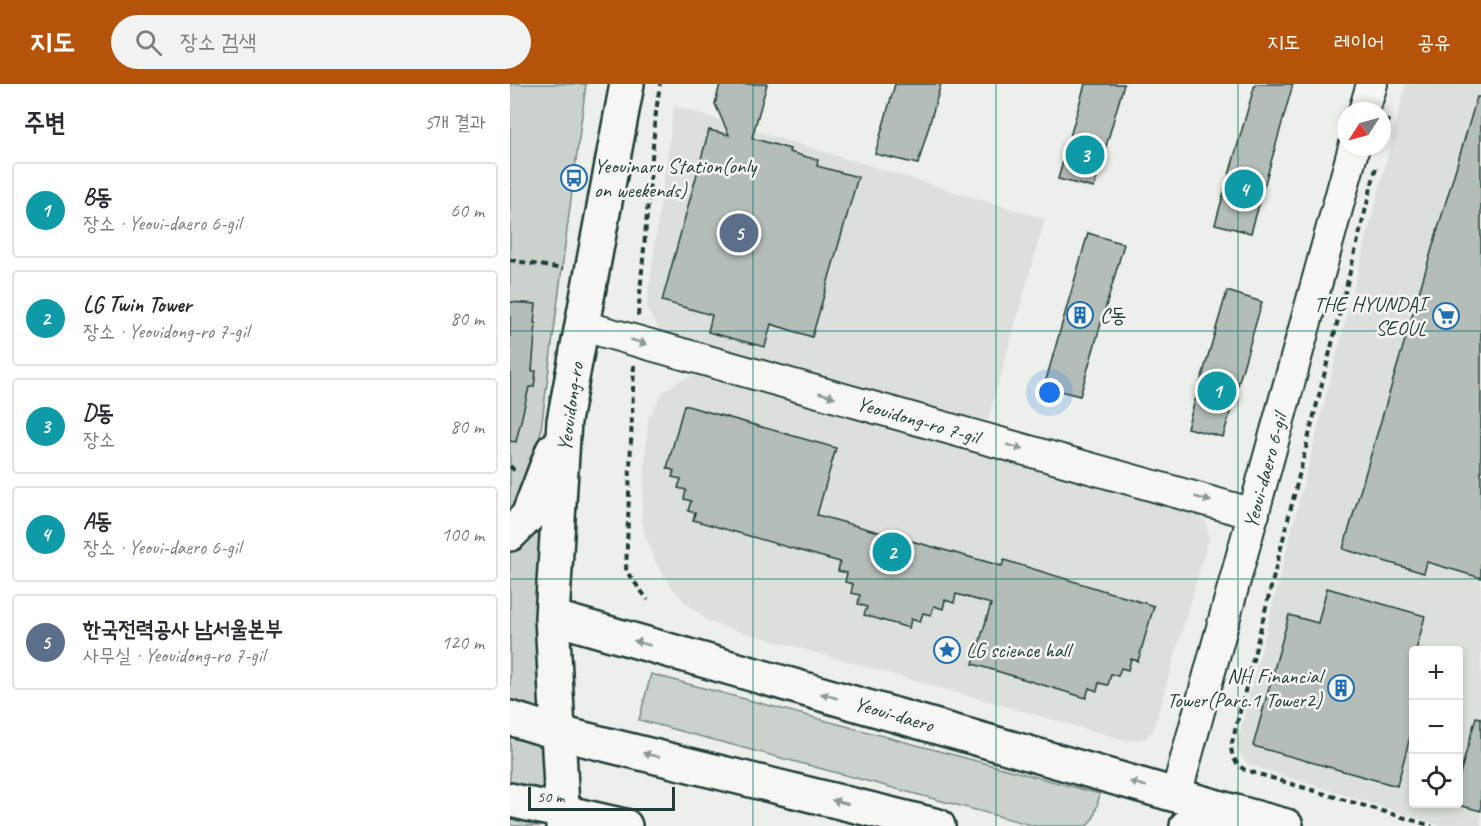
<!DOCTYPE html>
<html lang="ko">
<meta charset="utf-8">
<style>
:root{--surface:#fff;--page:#f2f2f3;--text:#2b2b33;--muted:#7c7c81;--line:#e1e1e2;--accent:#b45309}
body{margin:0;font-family:Caveat,"Poor Story",sans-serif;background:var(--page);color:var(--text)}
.controls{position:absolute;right:18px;bottom:18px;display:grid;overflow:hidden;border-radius:6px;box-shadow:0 3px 9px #0003}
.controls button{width:54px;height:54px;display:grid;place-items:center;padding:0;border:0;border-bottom:2px solid var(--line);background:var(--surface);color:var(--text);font:30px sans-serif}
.compass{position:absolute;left:827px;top:18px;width:54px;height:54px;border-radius:50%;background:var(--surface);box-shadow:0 3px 9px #0003;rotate:234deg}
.scale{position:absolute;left:18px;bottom:15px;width:147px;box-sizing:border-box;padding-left:6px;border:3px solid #1f3d34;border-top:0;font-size:16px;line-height:21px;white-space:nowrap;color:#1f3d34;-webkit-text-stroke:4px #f6f6f2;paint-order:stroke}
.you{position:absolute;left:540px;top:309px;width:21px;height:21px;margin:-15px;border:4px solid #fff;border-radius:50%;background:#1a73e8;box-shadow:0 0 0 9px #1a73e833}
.badge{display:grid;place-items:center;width:39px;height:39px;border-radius:50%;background:var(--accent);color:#fff;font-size:20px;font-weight:700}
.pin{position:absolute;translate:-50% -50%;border:3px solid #fff;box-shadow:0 2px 6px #0006}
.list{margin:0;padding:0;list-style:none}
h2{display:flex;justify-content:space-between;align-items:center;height:78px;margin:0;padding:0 24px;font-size:26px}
h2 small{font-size:20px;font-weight:400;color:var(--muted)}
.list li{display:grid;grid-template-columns:39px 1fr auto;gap:18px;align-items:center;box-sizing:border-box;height:96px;margin:0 12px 12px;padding:0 12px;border:2px solid var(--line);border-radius:6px}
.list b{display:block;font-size:22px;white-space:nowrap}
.list p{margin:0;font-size:20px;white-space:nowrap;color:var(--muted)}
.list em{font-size:20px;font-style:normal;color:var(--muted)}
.icon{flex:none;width:33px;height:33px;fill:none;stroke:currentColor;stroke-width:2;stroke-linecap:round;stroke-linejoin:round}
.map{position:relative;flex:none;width:971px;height:742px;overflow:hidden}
header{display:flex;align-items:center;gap:36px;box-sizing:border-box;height:84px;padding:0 30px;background:var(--accent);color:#fff}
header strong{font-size:28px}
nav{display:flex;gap:33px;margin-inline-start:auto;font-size:21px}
.search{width:420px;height:54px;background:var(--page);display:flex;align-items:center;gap:15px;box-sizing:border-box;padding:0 21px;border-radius:33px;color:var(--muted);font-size:22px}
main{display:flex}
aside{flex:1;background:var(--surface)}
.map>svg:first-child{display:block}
.built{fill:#dce0db;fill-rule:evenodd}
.green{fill:#cbd2cc;stroke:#758880;stroke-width:1.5}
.building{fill:#b4bdb8;stroke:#1f3d34;stroke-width:1.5}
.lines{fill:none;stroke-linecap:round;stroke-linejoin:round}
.minor-casing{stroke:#1f3d34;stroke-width:34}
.major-casing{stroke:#1f3d34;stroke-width:38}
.path{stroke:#1f3d34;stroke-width:4;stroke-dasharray:6 4.5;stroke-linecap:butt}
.minor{stroke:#f6f6f2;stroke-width:30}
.major{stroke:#f6f6f2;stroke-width:33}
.oneway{fill:#8a9a93}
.grid{fill:none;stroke:#0f766e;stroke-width:1.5;stroke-opacity:0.55}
.labels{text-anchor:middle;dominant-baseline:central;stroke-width:5;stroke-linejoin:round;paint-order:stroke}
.poi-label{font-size:21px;fill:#1f3d34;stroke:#f6f6f2;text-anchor:start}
.street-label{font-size:21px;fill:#1f3d34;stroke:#f6f6f2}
</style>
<header>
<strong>지도</strong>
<div class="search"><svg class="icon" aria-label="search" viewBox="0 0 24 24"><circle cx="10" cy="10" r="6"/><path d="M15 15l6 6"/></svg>장소 검색</div>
<nav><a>지도</a><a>레이어</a><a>공유</a></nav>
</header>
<main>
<aside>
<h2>주변<small>5개 결과</small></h2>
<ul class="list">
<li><span class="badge" style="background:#0f9aa8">1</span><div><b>B동</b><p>장소 · Yeoui-daero 6-gil</p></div><em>60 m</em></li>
<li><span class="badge" style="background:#0f9aa8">2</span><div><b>LG Twin Tower</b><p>장소 · Yeouidong-ro 7-gil</p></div><em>80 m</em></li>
<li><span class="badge" style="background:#0f9aa8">3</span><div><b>D동</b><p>장소</p></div><em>80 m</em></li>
<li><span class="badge" style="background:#0f9aa8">4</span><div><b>A동</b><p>장소 · Yeoui-daero 6-gil</p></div><em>100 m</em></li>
<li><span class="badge" style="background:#5c6f8a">5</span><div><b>한국전력공사 남서울본부</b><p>사무실 · Yeouidong-ro 7-gil</p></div><em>120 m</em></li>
</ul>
</aside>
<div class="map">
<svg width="971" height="742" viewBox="0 0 971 742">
<rect width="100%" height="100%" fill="#edefea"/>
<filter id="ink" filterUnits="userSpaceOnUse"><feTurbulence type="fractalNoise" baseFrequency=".0167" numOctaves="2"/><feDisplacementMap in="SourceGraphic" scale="12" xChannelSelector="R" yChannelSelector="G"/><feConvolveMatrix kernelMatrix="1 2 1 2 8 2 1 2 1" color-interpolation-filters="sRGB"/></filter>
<g filter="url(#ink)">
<path class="built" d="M 896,0 L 971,0 L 971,742 L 932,742 L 737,680 L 729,669 L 727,659 ZM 904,566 L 948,566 L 948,720 L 904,720 Z
M 164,22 L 535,135 L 478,336 L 438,328 L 162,251 L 149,245 L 138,227 L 137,218 Z
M 181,292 L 197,292 L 686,429 L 696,438 L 699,454 L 643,647 L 635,655 L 618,657 L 201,539 L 176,519 L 163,505 L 146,479 L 134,448 L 131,433 L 138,335 L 152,309 L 167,298 Z"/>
<path class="green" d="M 0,0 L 76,0 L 27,376 L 47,742 L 0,742 Z
M 141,590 L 590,710 L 584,733 L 577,742 L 525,742 L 129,636 Z"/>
<path class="building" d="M 210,0 L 257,0 L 242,54 L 280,65 L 279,68 L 308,76 L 307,82 L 348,93 L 302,253 L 261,240 L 255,263 L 198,248 L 202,231 L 152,217 L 199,46 L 219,51 L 205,20 Z
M 385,0 L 431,0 L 408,80 L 365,70 Z
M 575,0 L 614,0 L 584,104 L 548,95 Z
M 745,0 L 783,0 L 741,149 L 705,140 Z
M 967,13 L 971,13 L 971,494 L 917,478 L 914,489 L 833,465 Z
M 578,149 L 614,160 L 570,312 L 534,303 Z
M 717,207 L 752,218 L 713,353 L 677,344 Z
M 0,218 L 26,220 L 24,239 L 26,239 L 22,287 L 26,287 L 24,303 L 19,303 L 6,358 L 0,357 Z
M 174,321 L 326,364 L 307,431 L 492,482 L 494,476 L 644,522 L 628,577 L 621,575 L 618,586 L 611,584 L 608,592 L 601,590 L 598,601 L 589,599 L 587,607 L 579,604 L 576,614 L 463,580 L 481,520 L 446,510 L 444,519 L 435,516 L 433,525 L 424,522 L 421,531 L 413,529 L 410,538 L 401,535 L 399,544 L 354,531 L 357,523 L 348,520 L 350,511 L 341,509 L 343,500 L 335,498 L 337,489 L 328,487 L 330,478 L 183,436 L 185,429 L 178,427 L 181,417 L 174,415 L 176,406 L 168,404 L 171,395 L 162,393 L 164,387 L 157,384 Z
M 817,504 L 915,532 L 906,567 L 903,567 L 903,642 L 887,702 L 743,662 L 779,531 L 808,539 Z
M 966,633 L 971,634 L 971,727 L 948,721 L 948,697 Z"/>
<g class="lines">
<defs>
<path id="minor" d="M 854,27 L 862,0
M 73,242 L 744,430
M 666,711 L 844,63"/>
<path id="major" d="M 0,450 L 18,432 L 43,366
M 42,533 L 725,728
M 0,634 L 49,649 L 428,742
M 0,716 L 115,742
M 53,742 L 42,533 L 54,337 L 117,0
M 677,742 L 725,728 L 776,742"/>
</defs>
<use href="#minor" class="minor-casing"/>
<use href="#major" class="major-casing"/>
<path class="path" d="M 872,60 L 878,35
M 866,84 L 721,663 C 722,674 726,680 735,686 L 922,742
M 0,176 L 53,185
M 128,232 L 146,28 L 150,0
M 124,281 L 116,487 L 138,516
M 0,382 L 3,385 L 0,388"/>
<use href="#minor" class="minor"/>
<use href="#major" class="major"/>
</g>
<defs><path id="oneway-solid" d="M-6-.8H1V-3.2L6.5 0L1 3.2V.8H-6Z" transform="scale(1.5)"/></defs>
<g class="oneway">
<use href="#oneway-solid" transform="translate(129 258) rotate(16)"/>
<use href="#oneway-solid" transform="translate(317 311) rotate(16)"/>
<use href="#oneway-solid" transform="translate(505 363) rotate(16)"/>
<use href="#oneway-solid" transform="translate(693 415) rotate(16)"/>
<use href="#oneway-solid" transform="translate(132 559) rotate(-164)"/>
<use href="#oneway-solid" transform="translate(319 612) rotate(-164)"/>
<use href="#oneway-solid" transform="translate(141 671) rotate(-166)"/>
<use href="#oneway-solid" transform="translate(628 700) rotate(-164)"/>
<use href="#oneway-solid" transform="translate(330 718) rotate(-166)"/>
</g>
</g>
<path class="grid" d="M 243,0 L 243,742M 486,0 L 486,742M 728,0 L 728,742M 0,247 L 971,247M 0,495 L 971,495"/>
<defs>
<symbol id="bus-ring" viewBox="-11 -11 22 22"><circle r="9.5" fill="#f6f6f2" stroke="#1f6fb2" stroke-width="1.5"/><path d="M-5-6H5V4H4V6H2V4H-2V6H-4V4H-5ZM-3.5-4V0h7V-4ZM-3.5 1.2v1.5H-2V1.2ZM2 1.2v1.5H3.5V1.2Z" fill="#1f6fb2"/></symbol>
<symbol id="building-ring" viewBox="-11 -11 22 22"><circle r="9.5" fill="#f6f6f2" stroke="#1f6fb2" stroke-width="1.5"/><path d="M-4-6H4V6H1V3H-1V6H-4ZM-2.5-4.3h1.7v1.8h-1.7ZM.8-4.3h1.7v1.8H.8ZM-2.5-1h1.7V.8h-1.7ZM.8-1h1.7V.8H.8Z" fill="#1f6fb2"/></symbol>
<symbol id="supermarket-ring" viewBox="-11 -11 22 22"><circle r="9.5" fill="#f6f6f2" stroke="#1f6fb2" stroke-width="1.5"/><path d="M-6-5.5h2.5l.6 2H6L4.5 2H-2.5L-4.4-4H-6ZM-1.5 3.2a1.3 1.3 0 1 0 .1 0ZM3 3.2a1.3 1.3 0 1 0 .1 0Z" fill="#1f6fb2"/></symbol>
<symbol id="sight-ring" viewBox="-11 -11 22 22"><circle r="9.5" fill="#f6f6f2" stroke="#1f6fb2" stroke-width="1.5"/><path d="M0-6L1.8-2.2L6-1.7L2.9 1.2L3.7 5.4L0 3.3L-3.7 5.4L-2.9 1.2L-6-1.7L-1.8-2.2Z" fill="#1f6fb2"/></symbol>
</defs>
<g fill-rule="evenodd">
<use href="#bus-ring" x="49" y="79" width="30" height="30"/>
<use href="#building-ring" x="555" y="216" width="30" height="30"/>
<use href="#supermarket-ring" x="921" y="217" width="30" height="30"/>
<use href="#sight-ring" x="422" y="551" width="30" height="30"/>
<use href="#building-ring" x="816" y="589" width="30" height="30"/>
</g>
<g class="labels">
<g class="poi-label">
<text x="84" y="82">Yeouinaru Station(only<tspan x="84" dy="24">on weekends)</tspan></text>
<text x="916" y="220" text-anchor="end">THE HYUNDAI<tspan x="916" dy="24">SEOUL</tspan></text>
<text x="590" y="231">C동</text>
<text x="456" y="566">LG science hall</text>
<text x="812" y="592" text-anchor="end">NH Financial<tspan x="812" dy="24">Tower(Parc.1 Tower2)</tspan></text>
</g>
<g class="street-label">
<text transform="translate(60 323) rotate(-82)">Yeouidong-ro</text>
<text transform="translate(408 336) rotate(16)">Yeouidong-ro 7-gil</text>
<text transform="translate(755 387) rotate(-75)">Yeoui-daero 6-gil</text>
<text transform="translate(384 630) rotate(16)">Yeoui-daero</text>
</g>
</g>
</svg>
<div class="controls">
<button>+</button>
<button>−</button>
<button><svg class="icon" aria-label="locate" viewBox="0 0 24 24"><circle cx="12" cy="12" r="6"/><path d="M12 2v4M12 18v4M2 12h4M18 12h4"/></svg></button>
</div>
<svg class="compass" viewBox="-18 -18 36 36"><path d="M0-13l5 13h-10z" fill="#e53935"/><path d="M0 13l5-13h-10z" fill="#7c7c81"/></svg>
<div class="scale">50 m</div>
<div class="you"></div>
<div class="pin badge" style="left:707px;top:307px;background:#0f9aa8">1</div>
<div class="pin badge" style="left:382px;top:468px;background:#0f9aa8">2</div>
<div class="pin badge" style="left:575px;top:71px;background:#0f9aa8">3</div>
<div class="pin badge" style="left:734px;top:105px;background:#0f9aa8">4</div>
<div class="pin badge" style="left:229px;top:149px;background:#5c6f8a">5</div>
</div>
</main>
